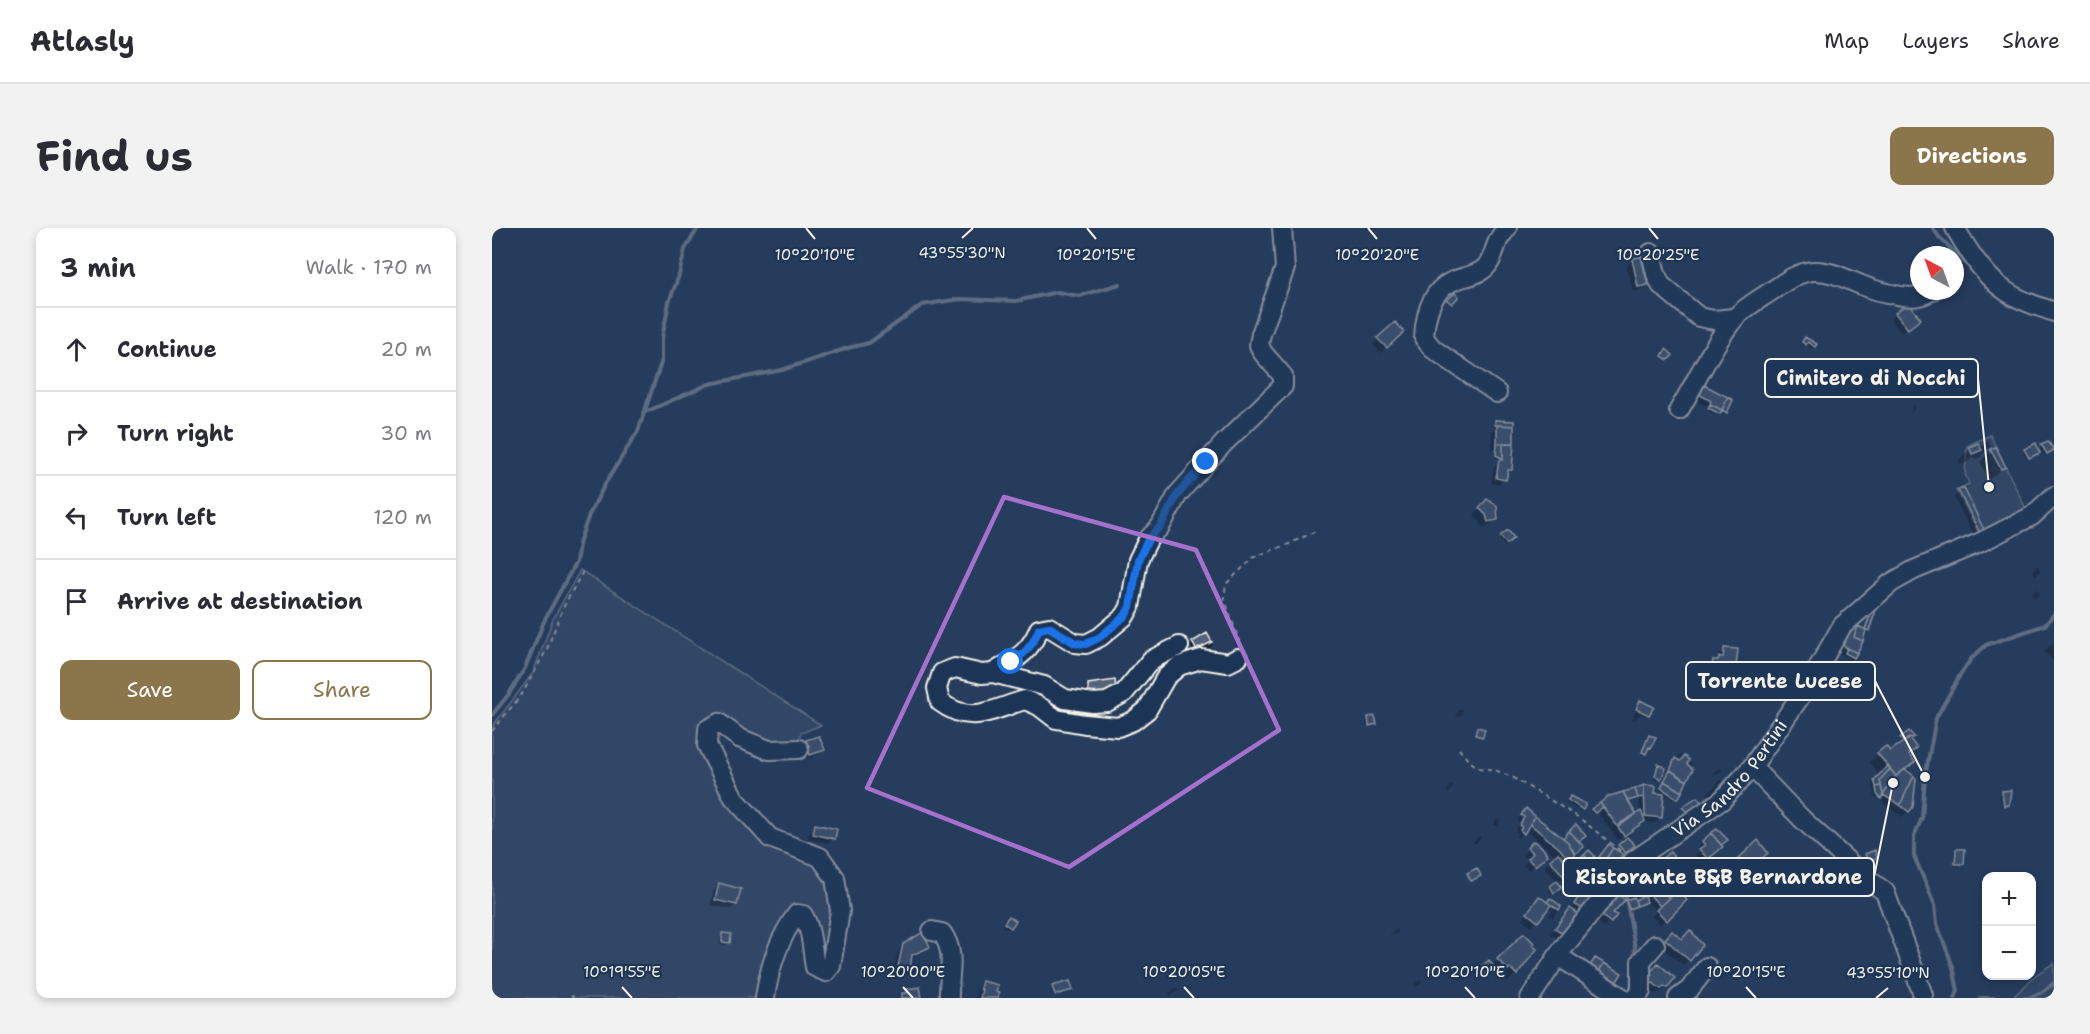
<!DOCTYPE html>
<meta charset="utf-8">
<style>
:root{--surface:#fff;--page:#f2f2f3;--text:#2b2b33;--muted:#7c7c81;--line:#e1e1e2;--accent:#8a764a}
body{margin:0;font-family:"Shantell Sans",sans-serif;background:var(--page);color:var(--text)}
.controls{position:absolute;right:18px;bottom:18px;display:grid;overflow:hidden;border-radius:12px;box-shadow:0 3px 9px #0003}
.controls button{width:54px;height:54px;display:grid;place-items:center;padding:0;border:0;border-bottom:2px solid var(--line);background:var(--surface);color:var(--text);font:30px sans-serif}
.compass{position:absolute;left:1418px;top:18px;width:54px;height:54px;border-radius:50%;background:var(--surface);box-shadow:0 3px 9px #0003;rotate:319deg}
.stop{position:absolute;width:18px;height:18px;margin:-14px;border:4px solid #1a73e8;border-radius:50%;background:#fff}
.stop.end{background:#1a73e8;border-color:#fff;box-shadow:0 2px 6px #0008}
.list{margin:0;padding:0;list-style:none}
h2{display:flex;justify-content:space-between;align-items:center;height:78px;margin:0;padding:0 24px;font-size:26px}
h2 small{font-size:20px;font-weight:400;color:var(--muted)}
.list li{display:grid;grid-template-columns:39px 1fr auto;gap:18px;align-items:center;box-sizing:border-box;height:84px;padding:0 24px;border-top:2px solid var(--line)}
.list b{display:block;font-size:22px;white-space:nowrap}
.list em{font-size:20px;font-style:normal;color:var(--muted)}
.actions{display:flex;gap:12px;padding:18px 24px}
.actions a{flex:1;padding:14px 0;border:2px solid var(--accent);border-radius:12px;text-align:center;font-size:21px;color:var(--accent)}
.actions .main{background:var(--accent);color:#fff}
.icon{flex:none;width:33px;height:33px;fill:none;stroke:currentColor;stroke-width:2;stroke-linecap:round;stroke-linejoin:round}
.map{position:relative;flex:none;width:1562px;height:770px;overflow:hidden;border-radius:12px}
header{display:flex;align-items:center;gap:36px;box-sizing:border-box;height:84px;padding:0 30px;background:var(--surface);border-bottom:2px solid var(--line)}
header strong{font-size:28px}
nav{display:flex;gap:33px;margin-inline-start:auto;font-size:21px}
.intro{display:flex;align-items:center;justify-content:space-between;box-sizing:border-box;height:144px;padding:0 36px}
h1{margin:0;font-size:42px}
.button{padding:15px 27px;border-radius:12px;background:var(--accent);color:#fff;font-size:21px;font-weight:700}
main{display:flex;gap:36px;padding:0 36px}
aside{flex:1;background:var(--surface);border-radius:12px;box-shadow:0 3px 9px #0003}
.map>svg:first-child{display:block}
.green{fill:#40546f;stroke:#9aa2ac;stroke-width:1.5}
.shadow{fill:#0007;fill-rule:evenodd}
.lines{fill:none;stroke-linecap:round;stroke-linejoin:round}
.stream{stroke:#9fa7ae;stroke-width:4}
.building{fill:#52647b;stroke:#f4f1e8;stroke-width:1.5}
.minor-casing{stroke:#f4f1e8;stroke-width:22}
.path{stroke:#f4f1e8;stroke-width:2;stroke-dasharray:4.5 4.5;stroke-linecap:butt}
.minor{stroke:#1d3557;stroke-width:18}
.route{stroke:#1a73e8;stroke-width:8}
.marked{fill:none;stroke:#a571cd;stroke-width:4.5;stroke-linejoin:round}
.ticks{fill:none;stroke:#f4f1e8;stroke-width:2}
.labels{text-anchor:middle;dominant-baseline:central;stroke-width:4.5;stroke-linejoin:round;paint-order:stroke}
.street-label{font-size:18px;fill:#f4f1e8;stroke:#1d3557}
.ticks-label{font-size:15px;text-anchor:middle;fill:#f4f1e8;stroke:#1d3557;stroke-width:4.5;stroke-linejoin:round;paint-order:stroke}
.leader{fill:none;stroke:#f4f1e8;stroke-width:2}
.callout-dot{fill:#f4f1e8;stroke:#1d3557;stroke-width:2}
.callout{fill:#1d3557;stroke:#f4f1e8;stroke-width:2}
.callout-label{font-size:20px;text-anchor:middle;font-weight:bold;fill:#f4f1e8}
</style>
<header>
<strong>Atlasly</strong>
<nav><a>Map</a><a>Layers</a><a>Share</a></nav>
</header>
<div class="intro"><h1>Find us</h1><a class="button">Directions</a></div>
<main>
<aside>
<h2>3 min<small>Walk · 170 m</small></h2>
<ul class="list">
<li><svg class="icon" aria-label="ahead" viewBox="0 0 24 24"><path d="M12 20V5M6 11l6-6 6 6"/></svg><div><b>Continue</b></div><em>20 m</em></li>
<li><svg class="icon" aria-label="right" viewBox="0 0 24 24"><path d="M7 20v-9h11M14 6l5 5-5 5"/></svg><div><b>Turn right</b></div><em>30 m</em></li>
<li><svg class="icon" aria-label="left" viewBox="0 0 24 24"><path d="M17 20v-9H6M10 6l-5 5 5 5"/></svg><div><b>Turn left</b></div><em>120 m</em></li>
<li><svg class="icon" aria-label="arrive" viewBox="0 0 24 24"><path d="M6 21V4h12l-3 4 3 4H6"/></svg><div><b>Arrive at destination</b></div></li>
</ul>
<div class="actions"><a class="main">Save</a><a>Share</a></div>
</aside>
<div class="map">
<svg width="1562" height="770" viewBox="0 0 1562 770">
<rect width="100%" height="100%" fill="#263d5d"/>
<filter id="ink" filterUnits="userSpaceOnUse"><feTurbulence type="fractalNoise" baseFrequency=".0167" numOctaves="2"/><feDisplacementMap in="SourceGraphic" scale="12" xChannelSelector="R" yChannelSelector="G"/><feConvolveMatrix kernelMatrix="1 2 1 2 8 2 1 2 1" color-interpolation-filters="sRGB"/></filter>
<g filter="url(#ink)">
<path class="green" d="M 1498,207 L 1536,285 L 1487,306 L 1464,262 L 1477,256 L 1473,246 L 1475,218 Z
M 88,342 L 329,497 L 309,505 L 306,513 L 278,517 L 211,501 L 236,571 L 325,633 L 339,653 L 343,684 L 331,737 L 311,681 L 270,770 L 0,770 L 0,499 L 41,445 L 61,391 Z
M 1562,735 L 1562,770 L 1520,770 L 1545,746 Z"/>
<path class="shadow" d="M 1140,32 L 1154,56 L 1149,62 L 1141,64 L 1135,38 Z
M 1174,40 L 1179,51 L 1176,54 L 1170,41 Z
M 1416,77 L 1422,96 L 1409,105 L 1398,91 Z
M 903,96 L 910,104 L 888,125 L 881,116 Z
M 1314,111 L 1323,116 L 1319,121 L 1313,116 L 1310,118 L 1309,117 Z
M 1212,159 L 1234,184 L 1232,186 L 1228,184 L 1225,188 L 1214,182 L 1215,178 L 1202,172 Z
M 1422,177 L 1424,178 L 1421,182 L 1418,184 Z
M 1004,194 L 1021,195 L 1019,241 L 1007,256 L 999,255 L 1002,239 L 1006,236 L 1006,231 L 1003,229 L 1003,221 L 1000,221 L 1000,204 L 1005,199 L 1001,199 ZM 1010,209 L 1013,217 L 1012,231 L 1009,231 Z
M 1496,212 L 1499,218 L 1487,230 L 1483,231 L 1481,229 L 1476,234 L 1469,237 L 1467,232 L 1478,221 L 1487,220 Z
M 1555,215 L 1560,222 L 1552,227 L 1547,220 Z
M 1533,222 L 1544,227 L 1535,231 L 1531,225 Z
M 1499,223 L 1512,239 L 1497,252 L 1488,234 Z
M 1467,264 L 1491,302 L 1482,309 L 1462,269 Z
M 995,273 L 1004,291 L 998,297 L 990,299 L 988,293 L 982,287 Z
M 1016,304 L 1020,310 L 1012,317 L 1007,312 Z
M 1546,337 L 1548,344 L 1543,347 L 1541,341 Z
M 1545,361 L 1548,367 L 1542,370 L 1540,364 Z
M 1383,383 L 1376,402 L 1356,437 L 1354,435 L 1356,430 L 1342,421 L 1372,403 L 1379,384 Z
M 715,407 L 721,417 L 714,423 L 711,419 L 701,422 L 698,418 Z
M 1562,414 L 1562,434 L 1552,424 Z
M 1232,421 L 1243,441 L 1246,454 L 1240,460 L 1235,459 L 1232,465 L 1227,464 L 1228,457 L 1220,456 L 1221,451 L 1215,450 L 1216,439 L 1226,431 L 1227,427 Z
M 622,454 L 591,473 L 591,464 L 596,458 Z
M 1148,474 L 1156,486 L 1154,488 L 1148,486 L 1143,492 L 1140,491 Z
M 967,481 L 971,482 L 970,487 L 967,489 L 964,488 Z
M 876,491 L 883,496 L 881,498 L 875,499 L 874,493 Z
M 1417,505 L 1417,512 L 1423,520 L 1416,527 L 1416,538 L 1418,540 L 1420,538 L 1417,541 L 1422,550 L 1419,579 L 1410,589 L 1383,569 L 1380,555 L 1388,548 L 1377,534 L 1386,526 L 1398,525 L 1410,517 L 1407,513 Z
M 315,514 L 331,522 L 326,527 L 313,531 L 310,519 Z
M 1188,527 L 1201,537 L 1183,572 L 1167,562 L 1168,559 L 1178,537 Z
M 1167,537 L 1172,541 L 1165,553 L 1161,551 L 1164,546 L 1162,545 Z
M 1229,540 L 1230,542 L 1228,545 L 1221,547 L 1220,545 L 1222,543 Z
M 1230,551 L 1232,554 L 1217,569 L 1215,566 Z
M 959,557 L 961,559 L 957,565 L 954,564 Z
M 1152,559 L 1162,566 L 1168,589 L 1163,595 L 1150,593 L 1136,605 L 1138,608 L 1136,611 L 1110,575 L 1144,589 L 1148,586 L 1147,571 L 1138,573 L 1133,565 Z
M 1511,564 L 1516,576 L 1510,579 L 1508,567 Z
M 1078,569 L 1090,581 L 1088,583 L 1074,575 Z
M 1108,577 L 1136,615 L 1141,617 L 1131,626 L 1130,625 L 1107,662 L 1093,675 L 1065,710 L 1059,706 L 1095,659 L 1092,657 L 1100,643 L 1102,636 L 1115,620 L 1128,627 L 1130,625 L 1125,620 L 1132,613 L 1130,610 L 1126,612 L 1105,583 L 1100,586 L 1098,584 Z
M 1034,582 L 1071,612 L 1084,598 L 1092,608 L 1085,614 L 1085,624 L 1073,633 L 1077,638 L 1097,634 L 1090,641 L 1076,647 L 1065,655 L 1066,662 L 1059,666 L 1056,661 L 1066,654 L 1053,639 L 1064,628 L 1033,602 L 1025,610 L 1024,608 L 1026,605 L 1023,603 L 1027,595 L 1025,593 Z
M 1005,591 L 1009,592 L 1005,598 L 1001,596 Z
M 323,598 L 341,610 L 336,615 L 316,611 L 318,604 Z
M 1225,603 L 1228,617 L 1223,624 L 1210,636 L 1203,627 L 1208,623 L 1205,620 Z
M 986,608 L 989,609 L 984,616 L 981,614 Z
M 1266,614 L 1274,624 L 1251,647 L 1242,637 Z
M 1042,615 L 1049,632 L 1037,642 L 1031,637 L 1037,631 L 1030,628 Z
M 1464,623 L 1471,635 L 1468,638 L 1462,638 L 1462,625 Z
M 1178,626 L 1186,637 L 1190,633 L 1197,648 L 1191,653 L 1184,644 L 1167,658 L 1156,644 Z
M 1147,641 L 1177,672 L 1192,672 L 1168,697 L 1160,688 L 1164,684 L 1154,673 L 1134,680 L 1133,676 L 1135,673 L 1142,674 L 1151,670 L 1143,662 L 1131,668 L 1131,671 L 1119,685 L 1122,688 L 1112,699 L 1101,691 Z
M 228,656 L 244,676 L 239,681 L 218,677 L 222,662 Z
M 1047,670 L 1055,676 L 1058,672 L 1068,679 L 1061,690 L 1057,687 L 1061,682 L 1056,679 L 1040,698 L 1030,691 Z
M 517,690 L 522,693 L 515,701 L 510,698 Z
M 906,701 L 905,706 L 898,708 L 900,704 Z
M 231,707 L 237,714 L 234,717 L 228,716 L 228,709 Z
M 1032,707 L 1032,737 L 1016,754 L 1010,749 L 1024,735 L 1022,733 L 1006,749 L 999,742 L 991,749 L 986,743 L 996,734 L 1000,738 Z
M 1175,710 L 1197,732 L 1191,737 L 1168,718 Z
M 412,717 L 436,718 L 431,724 L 418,730 L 416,742 L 411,747 L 401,743 L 406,723 Z
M 1166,737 L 1181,750 L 1168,765 L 1166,763 L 1163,766 L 1153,758 L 1152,752 Z
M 928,752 L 930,755 L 923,759 L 922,756 Z
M 490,755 L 505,758 L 504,770 L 484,770 L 485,760 Z
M 685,759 L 687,762 L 679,768 L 677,765 Z
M 561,760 L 579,762 L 561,768 L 559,762 Z"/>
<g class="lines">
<path class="stream" d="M 1441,0 L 1447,9 L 1477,38
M 1511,71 L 1517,77 L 1525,79
M 151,185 L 217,156 L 290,142 L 356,120 L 377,115 L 430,77 L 468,71 L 524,73 L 565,64 L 587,68 L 628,56
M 0,487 L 17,466 L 33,440 L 53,391 L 84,334 L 88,312 L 97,287 L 113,256 L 146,203 L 170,132 L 170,110 L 177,74 L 187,47 L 193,21 L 206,0
M 1132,658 L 1143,720 L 1142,732
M 1139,764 L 1140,748
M 1463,770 L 1466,763 L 1461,739 L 1445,696 L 1443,677 L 1422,628 L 1422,608 L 1430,590 L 1433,549 L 1444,490 L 1468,447 L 1479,431 L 1494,417 L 1553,397 L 1562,386
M 1488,770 L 1536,770 L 1550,764 L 1562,755"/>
</g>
<path class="building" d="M 1149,28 L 1156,57 L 1146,59 L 1140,31 Z
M 963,65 L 967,68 L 960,76 L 955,72 Z
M 1416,75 L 1429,91 L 1416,101 L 1403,85 Z
M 903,94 L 912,104 L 895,120 L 885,110 Z
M 1313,109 L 1325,116 L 1323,119 L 1316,114 L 1314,117 L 1310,114 Z
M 1174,121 L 1181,127 L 1176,132 L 1170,128 Z
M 1212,157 L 1236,169 L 1230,182 L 1218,176 L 1219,173 L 1207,166 Z
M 1236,169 L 1241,172 L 1235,185 L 1230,182 Z
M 1218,176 L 1230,182 L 1228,186 L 1216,180 Z
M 1003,192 L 1022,193 L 1022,198 L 1003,197 Z
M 1005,197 L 1022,198 L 1022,215 L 1005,216 Z
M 1556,213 L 1562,222 L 1555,226 L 1549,216 Z
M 1011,215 L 1022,215 L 1020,242 L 1016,242 L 1014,252 L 1004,250 L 1007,232 L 1011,232 Z
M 1486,215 L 1490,222 L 1480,226 L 1477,219 Z
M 1544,215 L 1548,225 L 1537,230 L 1532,221 Z
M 1005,216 L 1011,216 L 1011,231 L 1004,227 Z
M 1504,219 L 1514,239 L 1509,241 L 1498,221 Z
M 1472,260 L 1492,302 L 1488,305 L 1466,262 Z
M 995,271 L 1005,278 L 1006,292 L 996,294 L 994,287 L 987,280 Z
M 1016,302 L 1022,310 L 1015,316 L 1008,308 Z
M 1381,380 L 1384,382 L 1377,403 L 1373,401 Z
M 1361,395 L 1366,398 L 1362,409 L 1371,413 L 1365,425 L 1346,415 Z
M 1366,398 L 1374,402 L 1371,413 L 1362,409 Z
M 715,405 L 720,414 L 708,420 L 707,419 L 704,421 L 700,414 Z
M 1232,420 L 1246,421 L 1244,440 L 1250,442 L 1247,455 L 1237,453 L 1239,447 L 1219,445 L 1221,432 L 1226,432 L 1227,429 L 1231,429 Z
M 1355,420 L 1365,425 L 1362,430 L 1353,425 Z
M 623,452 L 624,463 L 596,469 L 596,456 Z
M 1148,472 L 1162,479 L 1157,487 L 1144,481 Z
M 883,488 L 885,496 L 877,498 L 876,489 Z
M 985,499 L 993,501 L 991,509 L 983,507 Z
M 1417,503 L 1422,509 L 1411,514 L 1408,510 Z
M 1157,507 L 1164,509 L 1159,520 L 1157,519 L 1154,526 L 1150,524 Z
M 327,508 L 333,522 L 318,527 L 314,512 Z
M 1417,510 L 1425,520 L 1417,526 L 1423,534 L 1404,548 L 1385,525 L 1394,518 L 1398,523 Z
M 1192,528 L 1197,532 L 1195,536 L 1201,541 L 1195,553 L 1178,542 L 1183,530 L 1188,533 Z
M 1166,536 L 1174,540 L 1169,551 L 1163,548 Z
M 1396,538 L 1398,541 L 1388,552 L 1389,558 L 1384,559 L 1382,552 Z
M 1398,541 L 1404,548 L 1391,567 L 1388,552 Z
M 1413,541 L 1422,548 L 1408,577 L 1391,567 L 1404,548 Z
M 1178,542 L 1195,553 L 1190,564 L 1172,553 Z
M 1422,548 L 1424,551 L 1421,579 L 1417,584 L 1408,577 Z
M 1172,553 L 1190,564 L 1186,571 L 1169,560 Z
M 1152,557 L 1164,558 L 1163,565 L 1172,566 L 1170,590 L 1153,588 Z
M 1152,557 L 1152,569 L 1146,570 L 1143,561 Z
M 1389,558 L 1391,567 L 1389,571 L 1385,566 L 1384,559 Z
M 1143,561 L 1146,570 L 1136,573 L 1131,564 Z
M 1519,562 L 1517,577 L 1512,578 L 1510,563 Z
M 1131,564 L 1144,586 L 1126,599 L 1108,575 L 1115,569 Z
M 1078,568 L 1094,576 L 1091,582 L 1076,572 Z
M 1205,569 L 1210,575 L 1195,584 L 1190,579 Z
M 1108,575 L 1111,579 L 1103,585 L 1099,581 Z
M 1034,580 L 1043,588 L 1032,606 L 1028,602 L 1030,599 L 1028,597 L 1032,589 L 1029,587 Z
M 1149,583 L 1153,593 L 1132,608 L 1126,599 L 1130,594 Z
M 1043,588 L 1076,614 L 1083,626 L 1076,631 L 1068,621 L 1038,596 Z
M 323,596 L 345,601 L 343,611 L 321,606 Z
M 1084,596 L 1094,608 L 1087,613 L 1077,603 Z
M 1225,601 L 1236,612 L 1229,617 L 1219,605 Z
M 1077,603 L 1092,619 L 1083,626 L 1076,614 L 1071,610 Z
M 1219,605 L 1231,619 L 1216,631 L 1207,621 L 1213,617 L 1210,613 Z
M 1135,609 L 1143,617 L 1134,625 L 1126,617 Z
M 1266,612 L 1276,625 L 1257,642 L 1246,631 Z
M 1041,613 L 1049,618 L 1056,627 L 1043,638 L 1036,631 L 1041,625 L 1035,620 Z
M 1117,616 L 1121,620 L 1113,632 L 1107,629 Z
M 1121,620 L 1131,626 L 1108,662 L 1099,658 L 1110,641 L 1103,637 L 1107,629 L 1113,632 Z
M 1464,621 L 1473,621 L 1472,636 L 1463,636 Z
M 1097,622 L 1103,628 L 1098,635 L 1092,627 Z
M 1383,622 L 1385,629 L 1376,635 L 1373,626 Z
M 1178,624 L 1190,640 L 1173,653 L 1161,638 Z
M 1066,625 L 1077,636 L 1092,627 L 1098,635 L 1083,641 L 1073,650 L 1058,632 Z
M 1147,639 L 1177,670 L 1168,678 L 1139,647 Z
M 985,640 L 989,648 L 979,653 L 975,645 Z
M 1065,653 L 1070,659 L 1062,665 L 1058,658 Z
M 227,655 L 249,661 L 245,677 L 223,672 Z
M 1095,657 L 1107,664 L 1095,674 L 1097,675 L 1091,681 L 1082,676 Z
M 1185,662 L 1195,672 L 1175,693 L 1164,682 Z
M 1123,664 L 1133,672 L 1121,685 L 1125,687 L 1119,695 L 1106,685 Z
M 1047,668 L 1059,677 L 1046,694 L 1035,685 Z
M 1153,668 L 1155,674 L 1145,678 L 1143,672 Z
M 1142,669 L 1145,678 L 1137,681 L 1134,672 Z
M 1058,670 L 1069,678 L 1067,682 L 1055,674 Z
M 1078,680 L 1087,686 L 1072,706 L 1063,700 Z
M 517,688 L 524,693 L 519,700 L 512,695 Z
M 1198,702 L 1211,717 L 1198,733 L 1173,711 L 1180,703 L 1190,711 Z
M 431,704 L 438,719 L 420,727 L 418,742 L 406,738 L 411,716 Z
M 230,705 L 239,706 L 238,715 L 230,714 Z
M 1032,705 L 1042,715 L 1040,717 L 1045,721 L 1025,747 L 1018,740 L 1016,742 L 1005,731 Z
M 1103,730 L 1112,735 L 1107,743 L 1098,738 Z
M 997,732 L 1003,740 L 994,747 L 987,740 Z
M 1112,735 L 1130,745 L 1124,755 L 1107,743 Z
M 1166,735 L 1183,750 L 1175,760 L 1172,758 L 1169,761 L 1157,752 L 1160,748 L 1157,746 Z
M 490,753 L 506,757 L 504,764 L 507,765 L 506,770 L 488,770 L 490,761 L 488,761 Z
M 578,753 L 581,762 L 563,767 L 560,758 Z
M 428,759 L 430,770 L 410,770 L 410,765 L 415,765 L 415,761 Z"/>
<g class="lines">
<defs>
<g id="minor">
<path d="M 1463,0 C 1477,24 1496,55 1522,68 C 1534,75 1549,79 1562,84"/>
<path d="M 1159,25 L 1164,46 L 1169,57 L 1207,89 L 1222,92 L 1242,90"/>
<path d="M 1005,165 L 941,121 L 932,110 C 933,89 938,64 959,54 C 970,48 983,49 993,40 C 1001,33 1002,20 1007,11 C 1009,7 1012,4 1015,0"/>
<path d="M 1187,182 C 1205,153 1219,119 1241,92 C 1251,80 1268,71 1281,62 C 1294,53 1306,44 1322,43 C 1345,42 1368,60 1391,64 C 1409,68 1423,73 1439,63"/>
<path d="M 687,418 L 659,432 L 632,465 L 615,474 L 601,475 L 573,471 L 552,458 L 501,445 L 490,446 L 463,440 L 450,445 L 445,460 L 448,474 C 480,498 500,481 533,472 L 547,478 L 564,491 L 593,496 L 626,499 L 641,493 L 655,482 L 674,449 L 687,438 L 709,431 L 736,435 L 746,430"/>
<path d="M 501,445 C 523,431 537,426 547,401 L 557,399 L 583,415 L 594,416 L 608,409 L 633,388 L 638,379 L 646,332 L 657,310 L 668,299 L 686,266 L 732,215 L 791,158 L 791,148 L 771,125 L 767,117 L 769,106 L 793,40 L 790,0"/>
<path d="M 1260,539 L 1310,591 L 1373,649 L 1393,664 L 1431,767"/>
<path d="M 440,703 L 450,705 C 465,726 456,746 457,770"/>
<path d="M 1066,728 L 1131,770"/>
<path d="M 273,770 C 277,741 287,710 305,686 L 311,687 C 320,702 320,722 323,739 L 334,744 L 339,738 L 348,683 L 343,650 L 328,629 L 278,610 L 242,570 L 215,517 L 216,501 L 227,495 L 247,510 L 277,522 L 307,521"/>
<path id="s1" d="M 1038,770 L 1071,720 L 1141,633 L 1230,572 L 1260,539 L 1316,457 L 1350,398 L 1399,355 L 1422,342 L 1487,315 L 1540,288 L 1562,268"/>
<path d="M 1144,770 L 1149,763 L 1149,733 L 1163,717"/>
<path d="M 1186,770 L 1197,762 L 1215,739"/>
</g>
</defs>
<use href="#minor" class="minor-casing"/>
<path class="path" d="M 748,415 L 732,369 L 734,356 L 762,329 L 797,316 L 826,302
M 0,503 L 30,466 L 55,421 L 71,380 L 91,343
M 967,521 L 977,533 L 987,540 L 1003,542 L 1022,550 L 1086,589 L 1130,624
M 80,770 L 80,768 L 82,770"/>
<use href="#minor" class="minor"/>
</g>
</g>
<g class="lines" filter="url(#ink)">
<path class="route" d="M 519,434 C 534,425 541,417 547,401 L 557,399 L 583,415 L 594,416 L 608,409 L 633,388 L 638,379 L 646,332 L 657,310 L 668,299 L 686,266 L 714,234"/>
</g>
<path d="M0 0H1562V770H0ZM 512,269 L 704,322 L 787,502 L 577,639 L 375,560 Z" fill="#263d5d" fill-opacity=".55" fill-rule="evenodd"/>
<path class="marked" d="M 512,269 L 704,322 L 787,502 L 577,639 L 375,560 Z"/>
<path class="ticks" d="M 314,0 L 323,11M 595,0 L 604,11M 876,0 L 885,11M 1157,0 L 1166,11M 470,10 L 481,0M 130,759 L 140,770M 411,759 L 421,770M 692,759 L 702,770M 973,759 L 983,770M 1254,759 L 1264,770M 1384,770 L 1396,760"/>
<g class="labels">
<g class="street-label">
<text stroke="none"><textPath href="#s1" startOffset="300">Via Sandro Pertini</textPath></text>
</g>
</g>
<g class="ticks-label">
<text x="470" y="30">43°55'30"N</text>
<text x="323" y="32">10°20'10"E</text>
<text x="604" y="32">10°20'15"E</text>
<text x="885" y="32">10°20'20"E</text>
<text x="1166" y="32">10°20'25"E</text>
<text x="130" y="749">10°19'55"E</text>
<text x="411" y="749">10°20'00"E</text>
<text x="692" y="749">10°20'05"E</text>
<text x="973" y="749">10°20'10"E</text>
<text x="1254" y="749">10°20'15"E</text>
<text x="1396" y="750">43°55'10"N</text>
</g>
<path class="leader" d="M1497 259L1486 150M1433 549L1383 453M1401 555L1382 649"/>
<g class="callout-dot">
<circle cx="1497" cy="259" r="6"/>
<circle cx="1433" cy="549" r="6"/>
<circle cx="1401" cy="555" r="6"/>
</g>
<g class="callout">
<rect x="1273" y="131" width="213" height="38" rx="6"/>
<rect x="1194" y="434" width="189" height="38" rx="6"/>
<rect x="1071" y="630" width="311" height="38" rx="6"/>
</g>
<g class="callout-label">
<text x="1379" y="157">Cimitero di Nocchi</text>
<text x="1288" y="460">Torrente Lucese</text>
<text x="1227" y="656">Ristorante B&amp;B Bernardone</text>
</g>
</svg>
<div class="controls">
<button>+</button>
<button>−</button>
</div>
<svg class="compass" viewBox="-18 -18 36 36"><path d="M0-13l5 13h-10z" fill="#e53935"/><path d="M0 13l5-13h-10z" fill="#7c7c81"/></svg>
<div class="stop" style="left:519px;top:434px"></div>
<div class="stop end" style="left:714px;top:234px"></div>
</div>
</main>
